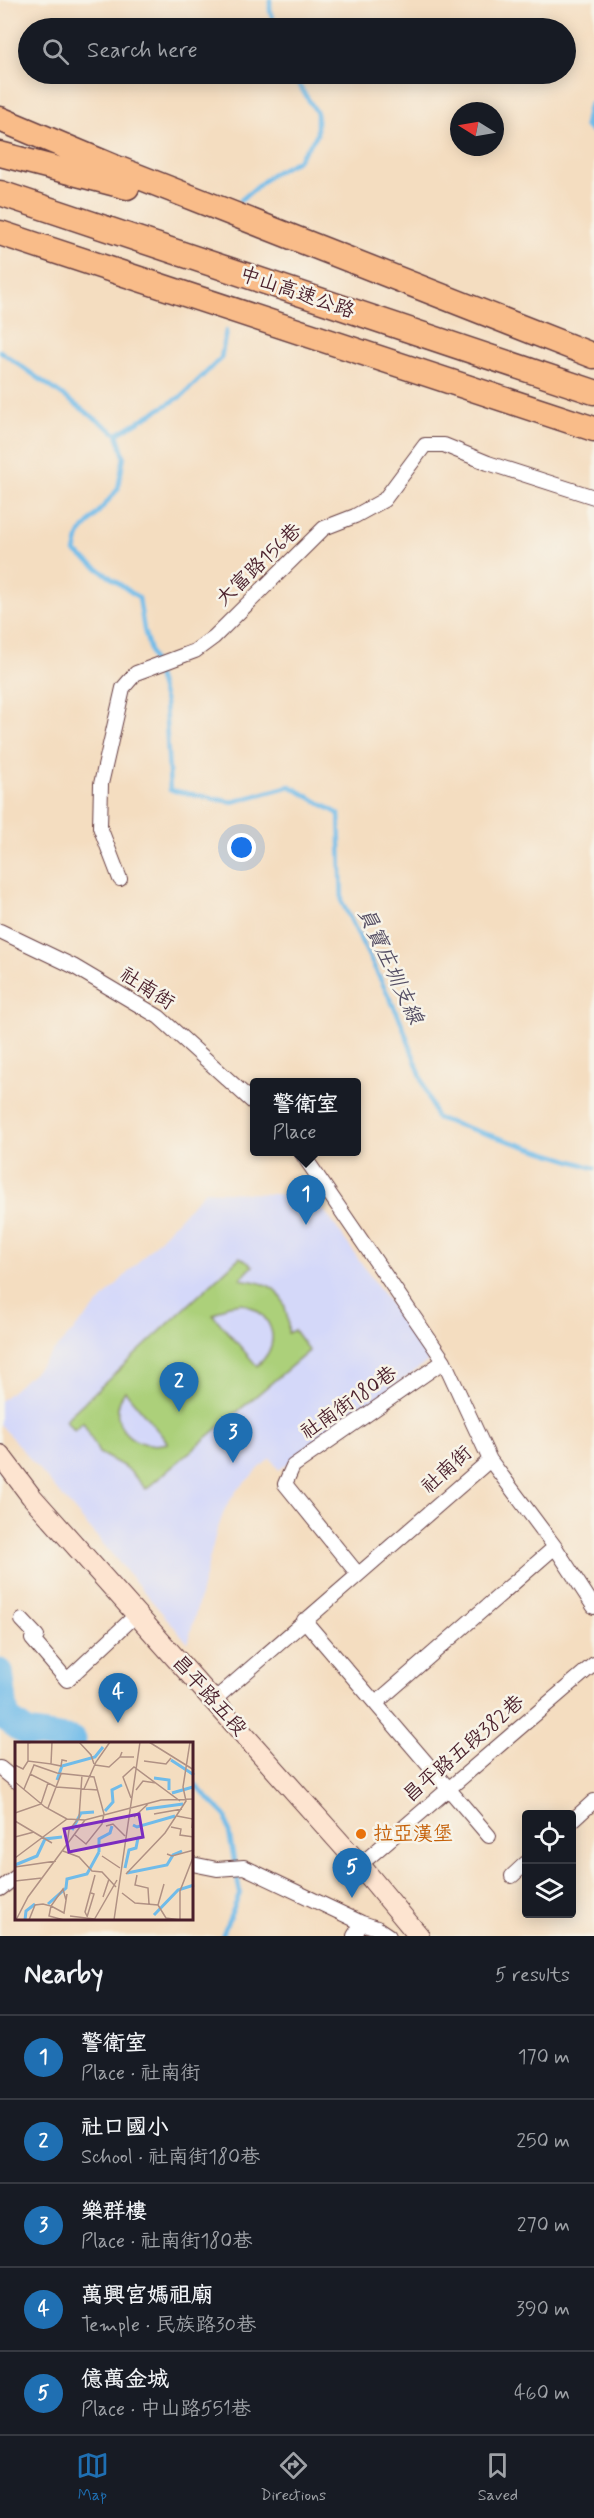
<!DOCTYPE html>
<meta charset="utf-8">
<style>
:root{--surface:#171b24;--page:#20242c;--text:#f1f3f6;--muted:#9ea1a6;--line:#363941;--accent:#1f6fb2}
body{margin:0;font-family:Mynerve,"LXGW WenKai TC",sans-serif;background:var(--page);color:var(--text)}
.controls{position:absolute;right:18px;bottom:18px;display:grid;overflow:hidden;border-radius:6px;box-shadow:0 3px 15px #0003}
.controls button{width:54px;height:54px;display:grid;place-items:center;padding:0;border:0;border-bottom:2px solid var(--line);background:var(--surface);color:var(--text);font:30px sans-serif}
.compass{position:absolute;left:450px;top:102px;width:54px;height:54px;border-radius:50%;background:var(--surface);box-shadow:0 3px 15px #0003;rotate:281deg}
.you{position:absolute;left:242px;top:848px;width:21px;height:21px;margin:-15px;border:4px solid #fff;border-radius:50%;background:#1a73e8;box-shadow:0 0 0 9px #1a73e833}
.badge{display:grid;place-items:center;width:39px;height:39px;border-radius:50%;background:var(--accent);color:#fff;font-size:20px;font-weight:700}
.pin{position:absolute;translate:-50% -50px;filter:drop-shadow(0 2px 3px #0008)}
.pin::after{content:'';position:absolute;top:32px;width:21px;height:18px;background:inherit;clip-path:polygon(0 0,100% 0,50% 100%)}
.popup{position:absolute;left:250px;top:1078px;width:111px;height:78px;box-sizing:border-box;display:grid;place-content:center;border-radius:6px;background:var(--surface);filter:drop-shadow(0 2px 4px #0005);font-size:20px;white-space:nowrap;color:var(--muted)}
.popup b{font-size:22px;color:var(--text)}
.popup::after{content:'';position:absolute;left:50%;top:100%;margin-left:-12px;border:12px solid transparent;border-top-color:var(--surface)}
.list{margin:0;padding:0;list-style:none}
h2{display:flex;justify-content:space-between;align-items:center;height:78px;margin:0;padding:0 24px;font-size:26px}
h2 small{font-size:20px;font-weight:400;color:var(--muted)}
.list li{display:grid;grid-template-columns:39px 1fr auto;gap:18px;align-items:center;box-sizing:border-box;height:84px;padding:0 24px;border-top:2px solid var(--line)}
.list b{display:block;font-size:22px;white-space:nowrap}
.list p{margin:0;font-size:20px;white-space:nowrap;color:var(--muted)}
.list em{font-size:20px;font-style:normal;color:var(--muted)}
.icon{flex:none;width:33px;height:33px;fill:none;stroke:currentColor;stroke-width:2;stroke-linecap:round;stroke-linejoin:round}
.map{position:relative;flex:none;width:594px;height:1936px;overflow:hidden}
.search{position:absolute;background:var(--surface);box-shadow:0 3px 15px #0003;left:18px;right:18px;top:18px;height:66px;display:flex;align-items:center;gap:15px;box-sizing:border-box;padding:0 21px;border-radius:33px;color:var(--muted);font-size:22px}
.sheet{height:498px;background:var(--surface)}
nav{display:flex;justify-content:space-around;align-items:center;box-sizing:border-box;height:84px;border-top:2px solid var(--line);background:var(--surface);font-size:16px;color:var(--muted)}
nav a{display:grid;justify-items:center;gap:3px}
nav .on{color:var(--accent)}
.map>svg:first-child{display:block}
.built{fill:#d4d8f9}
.pitch{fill:#acd07a;stroke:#7b7852;stroke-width:1.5;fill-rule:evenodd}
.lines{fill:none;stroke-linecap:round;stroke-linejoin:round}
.stream{stroke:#70bbe9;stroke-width:4.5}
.canal{stroke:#70bbe9;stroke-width:16}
.river{stroke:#70bbe9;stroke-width:27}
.street-casing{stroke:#643c41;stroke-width:16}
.secondary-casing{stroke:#643c41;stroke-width:22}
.highway-casing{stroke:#643c41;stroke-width:27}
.street{stroke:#fff;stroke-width:14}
.secondary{stroke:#fde4d0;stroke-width:20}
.highway{stroke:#f9bc89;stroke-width:24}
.food-dot{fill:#e8710a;stroke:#f7f3e8;stroke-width:2}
.labels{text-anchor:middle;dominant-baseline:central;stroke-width:5;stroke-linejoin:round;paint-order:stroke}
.street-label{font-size:20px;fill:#4a1f2b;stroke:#f7f3e8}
.food-label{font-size:20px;fill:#c56008;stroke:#f7f3e8;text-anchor:start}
.water-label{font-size:21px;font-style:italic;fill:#554e64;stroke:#f7f3e8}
.inset-river{fill:none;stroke:#70bbe9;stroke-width:3}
.inset-road{fill:none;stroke:#b09184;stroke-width:1.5}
.view{fill:#7b2cbf;fill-opacity:0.15;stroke:#7b2cbf;stroke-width:3}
.inset-edge{fill:none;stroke:#4a1f2b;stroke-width:3}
</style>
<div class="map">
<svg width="594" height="1936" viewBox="0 0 594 1936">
<rect width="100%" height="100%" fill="#f7f3e8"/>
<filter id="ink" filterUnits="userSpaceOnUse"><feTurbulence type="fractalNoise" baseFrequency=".0167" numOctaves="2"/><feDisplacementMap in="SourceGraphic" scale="12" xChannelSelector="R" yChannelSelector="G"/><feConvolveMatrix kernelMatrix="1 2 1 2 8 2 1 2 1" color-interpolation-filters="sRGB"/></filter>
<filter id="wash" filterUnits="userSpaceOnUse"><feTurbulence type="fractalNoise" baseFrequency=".008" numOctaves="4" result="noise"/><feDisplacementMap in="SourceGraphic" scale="24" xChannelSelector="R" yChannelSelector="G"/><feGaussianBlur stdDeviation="1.35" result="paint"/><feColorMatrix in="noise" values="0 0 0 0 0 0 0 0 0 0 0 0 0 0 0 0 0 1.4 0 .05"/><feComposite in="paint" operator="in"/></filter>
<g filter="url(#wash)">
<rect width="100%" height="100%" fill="#f4ddc0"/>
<path class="built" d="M 205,1191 L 314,1196 L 430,1360 L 279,1470 L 270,1458 L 236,1491 L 225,1509 L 216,1533 L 188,1643 L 0,1424 L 0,1401 L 35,1371 Z"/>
<path class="pitch" d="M 240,1257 L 253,1266 L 240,1279 C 249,1281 260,1282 269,1286 C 285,1293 289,1318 288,1333 L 294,1330 L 309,1351 L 146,1489 L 127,1468 L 99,1453 L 83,1422 L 74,1430 L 65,1420 ZM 242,1303 C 272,1314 284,1342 257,1366 L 213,1315 L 228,1305 ZM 125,1391 L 168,1443 C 134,1452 103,1424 125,1391 Z"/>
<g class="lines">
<path class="stream" d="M 270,0 L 270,11 L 276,28
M 241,200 L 272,174 L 297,161 L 317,135 L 317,113 L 292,74
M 0,351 L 117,434 L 124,456 L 118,489 L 79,535 L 75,552 L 139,598 L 144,630 L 165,703 L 170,790 L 232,802 L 290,786 L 339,814 L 342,902 L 400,1019 L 436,1118 L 594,1168
M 117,434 L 182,396 L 221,358 L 226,331
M 192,1782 L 226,1816 L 240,1893 L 222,1936"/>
<path class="canal" d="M 594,109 L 591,124 L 594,126"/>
<path class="river" d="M 0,1672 L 6,1718 L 27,1733 L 73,1740"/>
</g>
</g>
<g filter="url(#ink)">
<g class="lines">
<defs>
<path id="street" d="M 120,879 L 100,827 L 101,784 L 123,688 L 136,673 L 195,651 L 214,637 L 324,528 L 355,516 L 384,500 L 425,445 L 444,445 L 488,463 L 594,497
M 0,931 L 73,966 L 159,1017 L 255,1104
M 490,1460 L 555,1547 L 594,1607
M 357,1573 L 285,1484 L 293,1466 L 444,1361
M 22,1620 L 37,1636 L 32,1639 L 67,1680 L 136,1615
M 304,1620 L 489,1836
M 213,1701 L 490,1460 L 444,1361 L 301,1152
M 376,1703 L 555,1547
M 0,1768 L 16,1781
M 572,1821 L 594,1801
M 192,1864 L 217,1869 L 244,1867 L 362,1923 L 377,1928 L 389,1936
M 360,1865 L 594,1664
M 512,1876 L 526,1863
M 0,1889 L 16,1877
M 354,1936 L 362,1923"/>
<path id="secondary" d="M 0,1455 L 31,1496 L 360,1865 L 419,1936"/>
<path id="highway" d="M 0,119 L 114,167 L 594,356
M 0,154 L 127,187
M 0,193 L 594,392
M 0,233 L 594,429"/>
</defs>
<use href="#street" class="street-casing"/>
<use href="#secondary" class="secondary-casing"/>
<use href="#highway" class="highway-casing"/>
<use href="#street" class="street"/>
<use href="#secondary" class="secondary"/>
<use href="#highway" class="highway"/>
</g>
</g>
<circle class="food-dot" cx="361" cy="1834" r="6"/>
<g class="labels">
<g class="street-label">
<text transform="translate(297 293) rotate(19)">中山高速公路</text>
<text transform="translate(259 565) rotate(-44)">大富路156巷</text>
<text transform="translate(147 989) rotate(33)">社南街</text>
<text transform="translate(349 1403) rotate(-35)">社南街180巷</text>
<text transform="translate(447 1470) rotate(-42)">社南街</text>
<text transform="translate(209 1696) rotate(48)">昌平路五段</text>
<text transform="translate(464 1749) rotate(-41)">昌平路五段382巷</text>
</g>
<g class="food-label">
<text x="373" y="1834">拉亞漢堡</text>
</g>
<g class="water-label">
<text transform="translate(390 966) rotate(65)">員寶庄圳支線</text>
</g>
</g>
<g transform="translate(15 1742)">
<rect width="178" height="178" fill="#f4ddc0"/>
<path class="inset-river" d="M 156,18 L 179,33M 139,36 L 154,38 L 154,48M 42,38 L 47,24 L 80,15 L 88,5M 157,51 L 178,45M 131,67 L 168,62M 90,69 L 98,60 L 97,48 L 107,43M 118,83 L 122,85 L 160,74M 57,88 L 66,71 L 79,70M 84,110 L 84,97 L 95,91 L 97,84M 0,123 L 22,114 L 30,97 L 47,95M 110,126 L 114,108 L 121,106 L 123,96 L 128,95M 112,131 L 152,123 L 158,113 L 167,109M 33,162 L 51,146 L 52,137 L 72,132 L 84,110M 139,173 L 163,148 L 179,143M 10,178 L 11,169 L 20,162"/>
<path class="inset-road" d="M 64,0 L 76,13 L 79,22M 134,0 L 179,28M 107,10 L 105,15 L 119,15M 13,19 L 13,1 L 17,0M 129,19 L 151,22 L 156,16M 36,22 L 46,24 L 47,18 L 52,19M 0,23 L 8,27 L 13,19 L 36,22 L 37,0M 80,23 L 94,25 L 105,15M 15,32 L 41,45 L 83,48M 0,40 L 30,65 L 52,77M 9,47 L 19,23 L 42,31 L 79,35 L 89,72 L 87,82 L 71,102 L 60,93M 69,47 L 81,20 L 95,0M 121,48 L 128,39 L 141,41M 116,56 L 108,35 L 119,25 L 165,59M 33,66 L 46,32M 0,71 L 26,62 L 33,41M 139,72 L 167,67M 162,74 L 178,77 L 177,86M 119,75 L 133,62M 0,79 L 37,101M 91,84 L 98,82 L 110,94M 156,85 L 166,87 L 165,93 L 179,95M 0,95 L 19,90M 52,103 L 54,88 L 64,76 L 67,33M 48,109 L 64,115 L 77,129 L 87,130 L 101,145M 152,112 L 157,114 L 179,108M 87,114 L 105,126M 0,116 L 52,77 L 70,78 L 146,58 L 179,57M 0,125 L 41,119M 111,132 L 150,91 L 171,59 L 168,45 L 175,0M 122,133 L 120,143 L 133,146 L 134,162M 0,139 L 27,136M 107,151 L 120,161 L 143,163 L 151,176 L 165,178M 88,155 L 94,137M 51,158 L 48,147 L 36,164 L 49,171 L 52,152M 143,163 L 149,142M 55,174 L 79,177M 72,174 L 70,170 L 80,133M 72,175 L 79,152 L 76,151M 165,177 L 165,149 L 179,113M 1,178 L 13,155 L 70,78M 14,178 L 20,163 L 28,162 L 36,164 L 34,174 L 49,178M 79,178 L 102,138M 99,178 L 125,0"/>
<path class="view" d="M 124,72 L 128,95 L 54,110 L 49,87 Z"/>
<rect width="178" height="178" class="inset-edge"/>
</g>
</svg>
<div class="controls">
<button><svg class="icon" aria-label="locate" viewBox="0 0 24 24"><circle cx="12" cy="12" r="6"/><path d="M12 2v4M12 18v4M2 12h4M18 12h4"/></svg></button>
<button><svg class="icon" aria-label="layers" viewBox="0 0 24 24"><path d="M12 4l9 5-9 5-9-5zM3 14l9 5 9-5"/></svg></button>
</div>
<svg class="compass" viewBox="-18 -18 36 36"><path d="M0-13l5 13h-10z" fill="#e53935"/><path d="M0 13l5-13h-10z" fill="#9ea1a6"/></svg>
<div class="you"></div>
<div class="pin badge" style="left:306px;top:1225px">1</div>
<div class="popup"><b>警衛室</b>Place</div>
<div class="pin badge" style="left:179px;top:1412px">2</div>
<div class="pin badge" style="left:233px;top:1463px">3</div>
<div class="pin badge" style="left:118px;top:1723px">4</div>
<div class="pin badge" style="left:352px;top:1898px">5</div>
<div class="search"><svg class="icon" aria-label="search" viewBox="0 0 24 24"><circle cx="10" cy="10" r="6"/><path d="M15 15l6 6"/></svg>Search here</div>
</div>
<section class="sheet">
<h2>Nearby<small>5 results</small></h2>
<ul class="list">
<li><span class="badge">1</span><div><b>警衛室</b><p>Place · 社南街</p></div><em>170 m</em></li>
<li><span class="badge">2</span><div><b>社口國小</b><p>School · 社南街180巷</p></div><em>250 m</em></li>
<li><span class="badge">3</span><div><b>樂群樓</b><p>Place · 社南街180巷</p></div><em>270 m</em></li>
<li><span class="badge">4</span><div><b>萬興宮媽祖廟</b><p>Temple · 民族路30巷</p></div><em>390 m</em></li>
<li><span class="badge">5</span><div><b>億萬金城</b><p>Place · 中山路551巷</p></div><em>460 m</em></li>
</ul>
</section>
<nav>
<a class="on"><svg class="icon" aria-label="map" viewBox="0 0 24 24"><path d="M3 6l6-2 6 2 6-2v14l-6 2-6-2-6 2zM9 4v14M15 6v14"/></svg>Map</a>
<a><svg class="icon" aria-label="directions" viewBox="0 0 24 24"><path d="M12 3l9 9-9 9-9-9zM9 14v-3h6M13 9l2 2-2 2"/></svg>Directions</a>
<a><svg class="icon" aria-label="saved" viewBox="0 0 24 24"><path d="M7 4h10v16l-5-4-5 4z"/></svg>Saved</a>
</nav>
